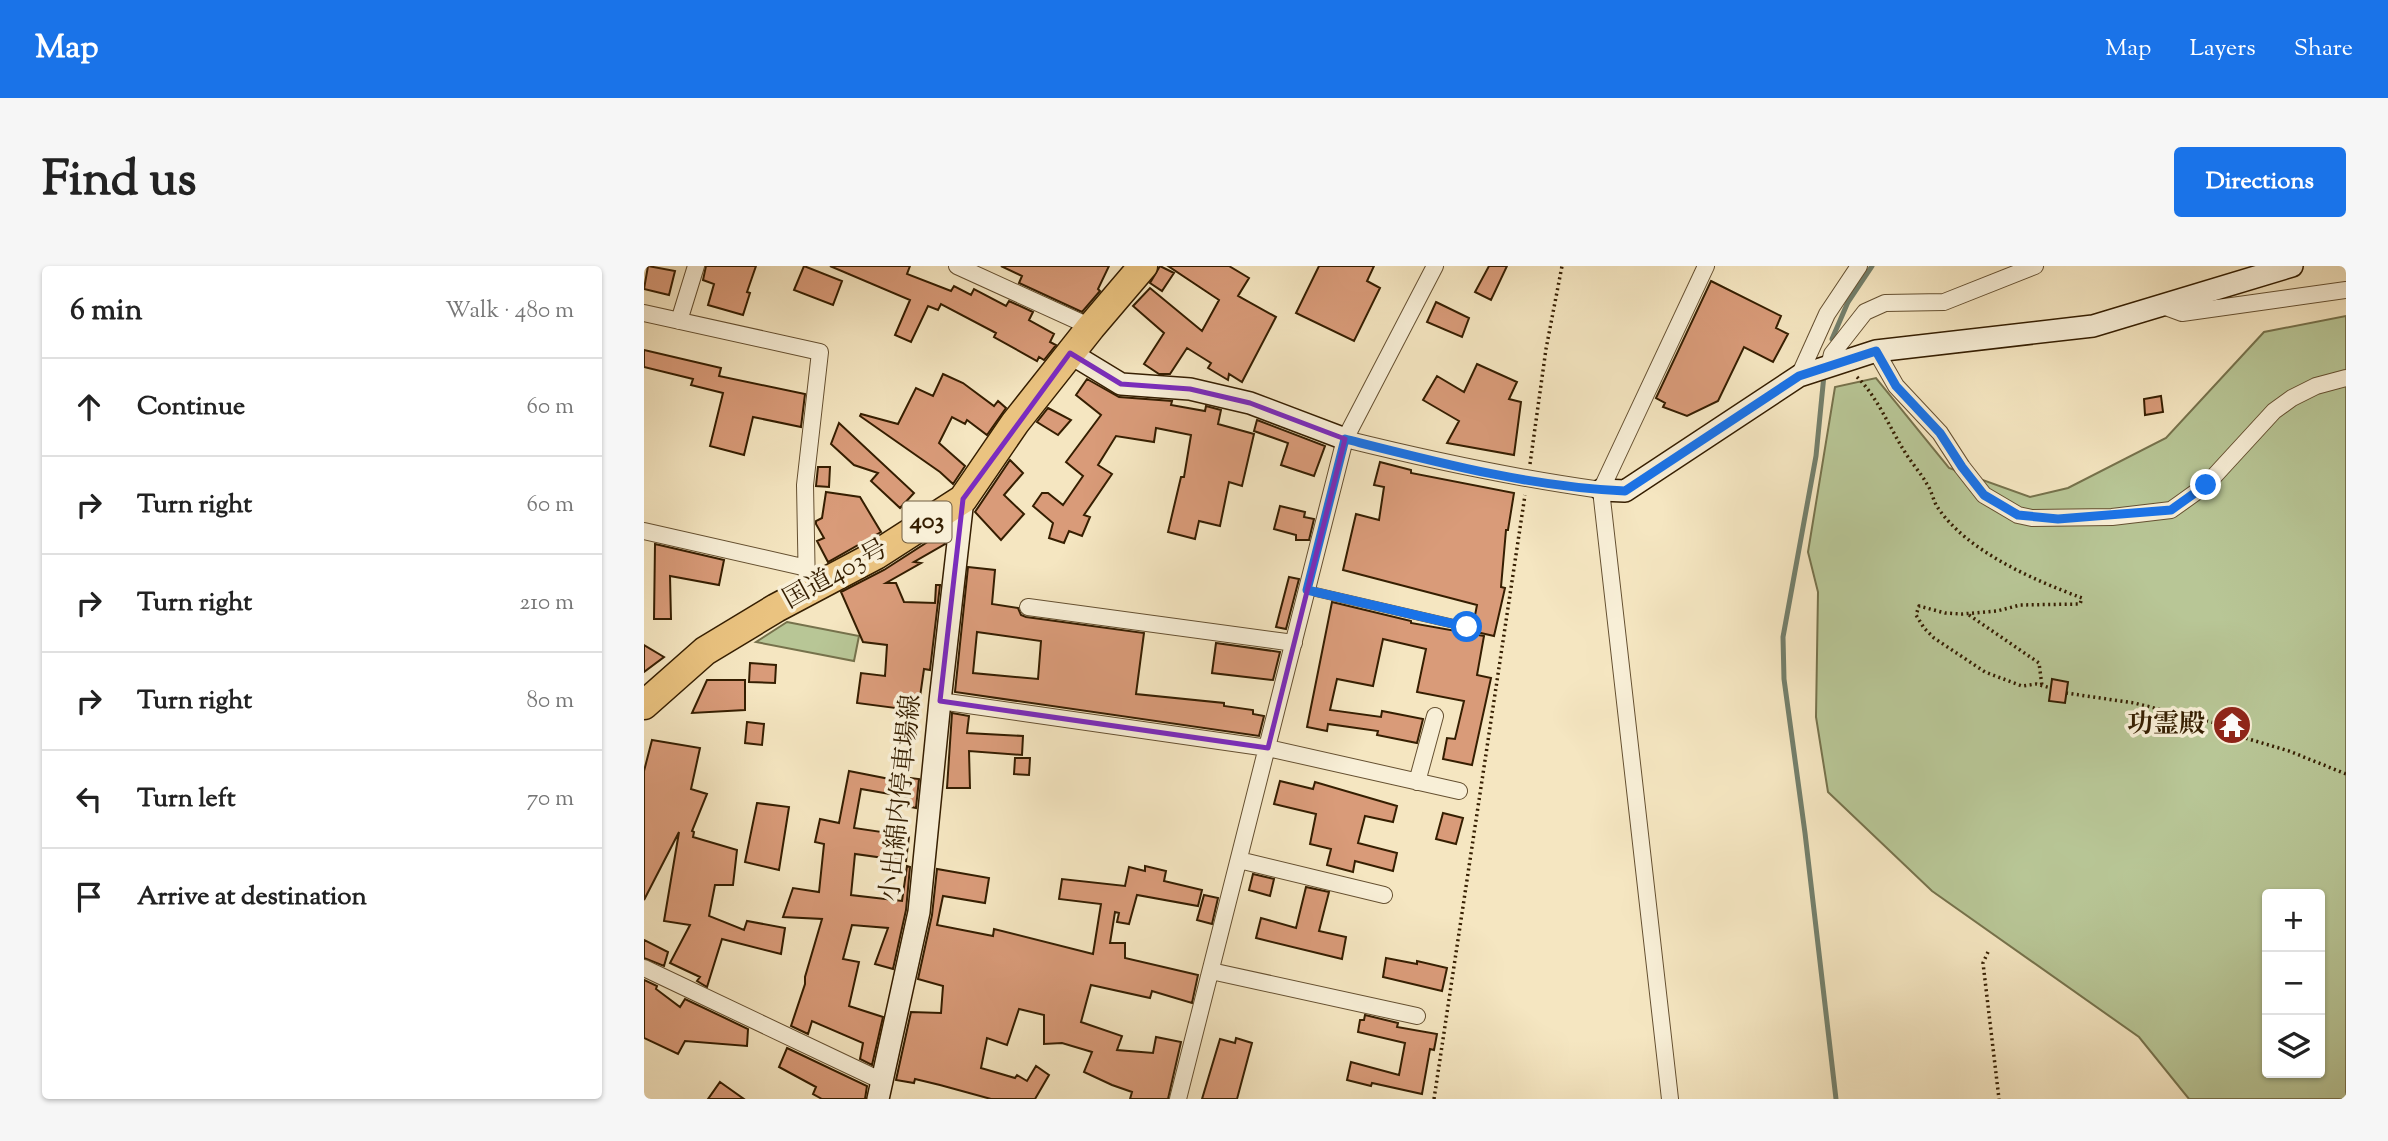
<!DOCTYPE html>
<meta charset="utf-8">
<style>
:root{--surface:#fff;--page:#f6f6f6;--text:#222;--muted:#767676;--line:#e0e0e0;--accent:#1a73e8}
body{margin:0;font-family:"Sorts Mill Goudy","Noto Serif JP",serif;background:var(--page);color:var(--text)}
.controls{position:absolute;right:21px;bottom:21px;display:grid;overflow:hidden;border-radius:7px;box-shadow:0 2px 5px #0004}
.controls button{width:63px;height:63px;display:grid;place-items:center;padding:0;border:0;border-bottom:2px solid var(--line);background:var(--surface);color:var(--text);font:35px sans-serif}
.stop{position:absolute;width:21px;height:21px;margin:-16px;border:5px solid #1a73e8;border-radius:50%;background:#fff}
.stop.end{background:#1a73e8;border-color:#fff;box-shadow:0 2px 7px #0008}
.list{margin:0;padding:0;list-style:none}
h2{display:flex;justify-content:space-between;align-items:center;height:91px;margin:0;padding:0 28px;font-size:30px}
h2 small{font-size:23px;font-weight:400;color:var(--muted)}
.list li{display:grid;grid-template-columns:46px 1fr auto;gap:21px;align-items:center;box-sizing:border-box;height:98px;padding:0 28px;border-top:2px solid var(--line)}
.list b{display:block;font-size:26px;white-space:nowrap}
.list em{font-size:23px;font-style:normal;color:var(--muted)}
.icon{flex:none;width:38px;height:38px;fill:none;stroke:currentColor;stroke-width:2;stroke-linecap:round;stroke-linejoin:round}
.map{position:relative;flex:none;width:1702px;height:833px;overflow:hidden;border-radius:7px}
header{display:flex;align-items:center;gap:42px;box-sizing:border-box;height:98px;padding:0 35px;background:var(--accent);color:#fff}
header strong{font-size:33px}
nav{display:flex;gap:38px;margin-inline-start:auto;font-size:24px}
.intro{display:flex;align-items:center;justify-content:space-between;box-sizing:border-box;height:168px;padding:0 42px}
h1{margin:0;font-size:49px}
.button{padding:18px 32px;border-radius:7px;background:var(--accent);color:#fff;font-size:24px;font-weight:700}
main{display:flex;gap:42px;padding:0 42px}
aside{flex:1;background:var(--surface);border-radius:7px;box-shadow:0 2px 5px #0004}
.map>svg:first-child{display:block}
.green{fill:#b8c696;stroke:#76724c;stroke-width:2;fill-rule:evenodd}
.lines{fill:none;stroke-linecap:round;stroke-linejoin:round}
.stream{stroke:#737f6b;stroke-width:5}
.building{fill:#d99b79;stroke:#351e01;stroke-width:2;fill-rule:evenodd}
.lane-casing{stroke:#655031;stroke-width:10}
.street-casing{stroke:#655031;stroke-width:18}
.secondary-casing{stroke:#351e01;stroke-width:24}
.highway-casing{stroke:#351e01;stroke-width:31}
.path{stroke:#351e01;stroke-width:3.5;stroke-dasharray:2 3.5;stroke-linecap:butt}
.lane{stroke:#f8efd7;stroke-width:8}
.street{stroke:#f8efd7;stroke-width:16}
.secondary{stroke:#f8efd7;stroke-width:21}
.highway{stroke:#eac380;stroke-width:28}
.route{stroke:#1a73e8;stroke-width:9}
.marked{fill:none;stroke:#7b2cbf;stroke-width:5;stroke-linejoin:round}
.labels{text-anchor:middle;dominant-baseline:central;stroke-width:7;stroke-linejoin:round;paint-order:stroke}
.shield{fill:#f8efd7;stroke:#705d41;stroke-width:2}
.shield-label{font-size:24px;font-weight:bold;fill:#351e01}
.street-label{font-size:26px;fill:#351e01;stroke:#f8efd7}
.poi-label{font-size:26px;font-weight:bold;fill:#351e01;stroke:#f8efd7;text-anchor:end}
</style>
<header>
<strong>Map</strong>
<nav><a>Map</a><a>Layers</a><a>Share</a></nav>
</header>
<div class="intro"><h1>Find us</h1><a class="button">Directions</a></div>
<main>
<aside>
<h2>6 min<small>Walk · 480 m</small></h2>
<ul class="list">
<li><svg class="icon" aria-label="ahead" viewBox="0 0 24 24"><path d="M12 20V5M6 11l6-6 6 6"/></svg><div><b>Continue</b></div><em>60 m</em></li>
<li><svg class="icon" aria-label="right" viewBox="0 0 24 24"><path d="M7 20v-9h11M14 6l5 5-5 5"/></svg><div><b>Turn right</b></div><em>60 m</em></li>
<li><svg class="icon" aria-label="right" viewBox="0 0 24 24"><path d="M7 20v-9h11M14 6l5 5-5 5"/></svg><div><b>Turn right</b></div><em>210 m</em></li>
<li><svg class="icon" aria-label="right" viewBox="0 0 24 24"><path d="M7 20v-9h11M14 6l5 5-5 5"/></svg><div><b>Turn right</b></div><em>80 m</em></li>
<li><svg class="icon" aria-label="left" viewBox="0 0 24 24"><path d="M17 20v-9H6M10 6l-5 5 5 5"/></svg><div><b>Turn left</b></div><em>70 m</em></li>
<li><svg class="icon" aria-label="arrive" viewBox="0 0 24 24"><path d="M6 21V4h12l-3 4 3 4H6"/></svg><div><b>Arrive at destination</b></div></li>
</ul>
</aside>
<div class="map">
<svg width="1702" height="833" viewBox="0 0 1702 833">
<rect width="100%" height="100%" fill="#f5e6c1"/>
<filter id="stains"><feTurbulence type="fractalNoise" baseFrequency=".00286" numOctaves="4"/><feColorMatrix values="0 0 0 0 .2 0 0 0 0 .09 0 0 0 0 .02 0 0 0 .5 -.17"/></filter>
<radialGradient id="worn" r=".72"><stop offset=".6" stop-color="#630" stop-opacity="0"/><stop offset="1" stop-color="#630" stop-opacity=".3"/></radialGradient>
<path class="green" d="M 1702,50 L 1702,833 L 1545,833 L 1495,771 L 1288,625 L 1184,526 L 1172,451 L 1174,326 L 1164,286 L 1191,121 L 1232,112 L 1305,202 L 1386,231 L 1424,222 L 1522,172 L 1620,66 ZM 1623,628 L 1676,628 L 1676,807 L 1623,807 Z
M 143,356 L 215,370 L 210,395 L 112,376 Z"/>
<g class="lines">
<path class="stream" d="M 1188,73 L 1204,36 L 1228,0
M 1180,109 L 1172,190 L 1139,371 L 1140,413 L 1161,567 L 1192,833"/>
</g>
<path class="building" d="M 4,0 L 31,5 L 25,29 L 0,23 Z
M 62,0 L 112,0 L 103,26 L 106,27 L 99,49 L 64,39 L 70,18 L 59,14 Z
M 160,0 L 198,15 L 189,39 L 150,24 Z
M 186,0 L 266,0 L 263,8 L 307,25 L 310,20 L 327,29 L 330,23 L 362,40 L 365,35 L 389,46 L 385,54 L 410,68 L 406,76 L 412,79 L 400,94 L 395,91 L 393,95 L 350,71 L 352,67 L 297,38 L 294,44 L 284,40 L 267,76 L 251,69 L 266,34 Z
M 357,0 L 465,0 L 454,23 L 456,25 L 438,46 L 375,17 L 378,10 Z
M 516,0 L 530,7 L 518,25 L 506,17 Z
M 524,0 L 585,0 L 605,12 L 594,30 L 632,51 L 598,116 L 585,108 L 584,114 L 564,102 L 567,97 L 543,82 L 526,108 L 515,108 L 500,98 L 520,67 L 489,40 L 506,22 L 558,65 L 575,34 Z
M 675,0 L 730,0 L 723,15 L 736,22 L 710,75 L 652,47 Z
M 845,0 L 863,0 L 847,34 L 831,26 Z
M 1067,15 L 1137,50 L 1132,62 L 1144,68 L 1129,96 L 1100,81 L 1074,135 L 1043,150 L 1019,141 L 1021,137 L 1012,132 Z
M 792,36 L 825,52 L 818,71 L 783,56 Z
M 0,84 L 77,102 L 75,110 L 161,128 L 157,161 L 109,151 L 100,189 L 66,180 L 79,127 L 47,119 L 49,113 L 0,101 Z
M 833,98 L 873,116 L 865,133 L 877,136 L 870,189 L 803,177 L 815,155 L 779,134 L 793,110 L 820,126 Z
M 299,108 L 319,117 L 350,140 L 354,135 L 362,142 L 343,169 L 323,154 L 321,158 L 308,151 L 295,177 L 321,200 L 309,218 L 296,206 L 216,150 L 217,148 L 254,158 L 272,122 L 289,130 Z
M 443,113 L 475,131 L 528,135 L 527,139 L 561,145 L 562,140 L 577,144 L 574,158 L 610,168 L 598,220 L 585,216 L 576,260 L 555,255 L 551,273 L 524,266 L 537,211 L 540,211 L 547,169 L 512,162 L 510,176 L 472,170 L 454,199 L 468,208 L 440,249 L 446,251 L 438,270 L 425,265 L 420,277 L 405,272 L 409,257 L 389,240 L 398,227 L 404,227 L 419,239 L 439,210 L 422,196 L 457,149 L 432,129 Z
M 1517,130 L 1519,146 L 1501,149 L 1500,133 Z
M 404,142 L 427,154 L 414,169 L 393,156 Z
M 613,154 L 681,180 L 670,210 L 637,199 L 644,177 L 610,165 Z
M 195,157 L 270,227 L 256,242 L 227,215 L 234,207 L 210,199 L 187,178 Z
M 366,194 L 379,207 L 360,229 L 380,248 L 357,274 L 331,246 Z
M 736,196 L 767,204 L 767,207 L 870,227 L 864,264 L 862,264 L 857,321 L 861,322 L 850,370 L 828,365 L 833,339 L 699,304 L 712,248 L 735,254 L 740,221 L 730,219 Z
M 174,201 L 186,201 L 185,221 L 172,220 Z
M 182,226 L 216,231 L 237,266 L 184,296 L 173,275 L 180,272 L 172,258 L 172,255 L 178,252 Z
M 636,240 L 661,246 L 660,251 L 670,253 L 665,274 L 652,274 L 652,269 L 630,263 Z
M 296,268 L 301,278 L 270,296 L 277,297 L 242,317 L 252,317 L 260,336 L 291,337 L 292,319 L 296,319 L 286,404 L 280,403 L 274,445 L 213,437 L 217,407 L 241,410 L 243,379 L 219,376 L 197,326 L 240,304 Z
M 11,278 L 80,294 L 75,319 L 26,310 L 27,353 L 10,353 Z
M 324,301 L 351,304 L 348,338 L 374,342 L 377,349 L 382,351 L 500,367 L 492,428 L 580,437 L 580,440 L 609,444 L 609,448 L 620,450 L 615,470 L 311,426 ZM 333,366 L 397,375 L 394,413 L 329,407 Z
M 645,311 L 655,313 L 642,363 L 632,361 Z
M 688,336 L 767,355 L 767,357 L 840,370 L 833,409 L 847,412 L 828,499 L 799,493 L 803,472 L 811,473 L 820,435 L 773,426 L 782,383 L 739,373 L 729,420 L 693,413 L 686,444 L 737,451 L 738,445 L 779,453 L 773,477 L 733,469 L 734,465 L 684,458 L 683,465 L 663,461 Z
M 572,377 L 636,386 L 629,414 L 568,407 Z
M 0,379 L 20,391 L 0,406 Z
M 106,397 L 132,399 L 131,417 L 105,416 Z
M 1408,413 L 1424,416 L 1421,437 L 1405,435 Z
M 63,414 L 101,414 L 101,444 L 48,447 Z
M 308,447 L 325,450 L 323,467 L 379,470 L 378,489 L 325,485 L 326,522 L 303,522 Z
M 103,456 L 120,458 L 118,479 L 101,477 Z
M 8,474 L 56,482 L 47,523 L 63,528 L 48,565 L 50,566 L 49,571 L 93,584 L 89,619 L 71,619 L 65,650 L 100,664 L 103,655 L 141,662 L 137,688 L 78,673 L 63,721 L 53,715 L 56,711 L 26,697 L 46,659 L 20,655 L 35,566 L 0,634 L 0,505 Z
M 371,492 L 386,492 L 385,509 L 370,508 Z
M 205,505 L 266,517 L 267,512 L 275,513 L 272,542 L 262,540 L 263,531 L 217,523 L 210,562 L 265,570 L 262,595 L 211,588 L 207,629 L 258,635 L 263,600 L 266,601 L 262,644 L 249,703 L 231,698 L 244,662 L 208,659 L 199,693 L 215,696 L 205,740 L 239,751 L 228,799 L 216,793 L 219,777 L 168,755 L 164,768 L 147,760 L 161,718 L 161,711 L 178,653 L 139,651 L 149,622 L 175,626 L 180,578 L 171,576 L 176,553 L 195,557 Z
M 636,515 L 669,523 L 671,516 L 753,540 L 749,556 L 721,550 L 714,577 L 753,587 L 749,605 L 711,595 L 709,606 L 683,599 L 687,583 L 666,578 L 672,548 L 630,538 Z
M 113,537 L 145,541 L 135,604 L 101,596 Z
M 799,547 L 819,552 L 812,578 L 792,573 Z
M 501,600 L 522,605 L 520,615 L 558,624 L 554,640 L 493,629 L 485,658 L 473,656 L 475,647 L 471,646 L 466,677 L 481,677 L 481,692 L 554,709 L 548,737 L 508,725 L 506,732 L 447,719 L 437,756 L 478,770 L 473,784 L 509,787 L 512,771 L 537,776 L 524,833 L 486,833 L 488,826 L 468,819 L 440,806 L 448,786 L 418,777 L 400,778 L 400,749 L 375,743 L 363,779 L 343,772 L 337,802 L 371,812 L 373,809 L 383,815 L 392,800 L 405,809 L 391,833 L 347,833 L 296,819 L 271,813 L 270,817 L 252,814 L 267,746 L 297,747 L 299,720 L 274,713 L 288,649 L 293,603 L 345,612 L 341,637 L 299,630 L 293,659 L 349,670 L 350,663 L 449,688 L 457,638 L 415,633 L 418,613 L 481,620 L 485,601 L 501,605 Z
M 609,608 L 630,613 L 626,630 L 605,624 Z
M 662,621 L 685,626 L 675,665 L 702,671 L 698,693 L 612,672 L 617,652 L 652,662 Z
M 560,629 L 574,632 L 568,658 L 553,654 Z
M 0,674 L 24,686 L 20,700 L 0,692 Z
M 742,692 L 773,698 L 773,695 L 803,702 L 798,725 L 739,711 Z
M 0,714 L 13,720 L 12,723 L 36,741 L 41,733 L 104,763 L 103,780 L 41,775 L 34,788 L 0,772 Z
M 721,749 L 754,757 L 753,761 L 793,768 L 790,784 L 786,783 L 778,828 L 728,817 L 727,820 L 703,814 L 707,796 L 755,809 L 761,777 L 714,766 L 716,754 L 720,754 Z
M 592,772 L 608,777 L 593,833 L 558,833 L 576,773 L 591,777 Z
M 143,782 L 223,820 L 221,833 L 178,833 L 169,828 L 172,821 L 135,801 Z
M 76,816 L 100,833 L 64,833 Z"/>
<g class="lines">
<defs>
<path id="lane" d="M 663,324 L 823,361"/>
<path id="street" d="M 313,0 L 447,61
M 1519,40 L 1538,47 L 1702,24
M 0,47 L 176,86 L 161,219 L 163,325
M 35,55 L 52,0
M 1232,85 L 1252,120 L 1296,167 L 1318,201 L 1340,229 L 1374,249 L 1388,252 L 1468,251 L 1527,244 L 1562,219 L 1630,145 L 1648,132 L 1672,120 L 1702,112
M 1185,100 L 1188,88 L 1221,46 L 1241,37 L 1300,36 L 1391,0
M 1155,110 L 1183,48 L 1215,0
M 701,173 C 786,194 870,212 957,224
M 0,265 L 163,302
M 384,341 L 650,377
M 296,435 L 624,482 L 815,525
M 773,516 L 791,450
M 595,594 L 740,629
M 0,702 L 238,815
M 567,705 L 773,750
M 534,833 L 701,173 L 791,0
M 1026,833 L 957,224 L 1062,0"/>
<path id="secondary" d="M 426,87 L 477,118 L 546,123 L 606,137 L 701,173
M 957,224 L 981,225 L 1155,110 L 1232,85 L 1449,60 L 1648,0
M 234,833 L 275,646 L 296,435 L 319,233"/>
<path id="highway" d="M 0,439 L 61,385 L 132,342 L 232,289 L 319,233 L 371,157 L 447,61 L 499,0"/>
</defs>
<use href="#lane" class="lane-casing"/>
<use href="#street" class="street-casing"/>
<use href="#secondary" class="secondary-casing"/>
<use href="#highway" class="highway-casing"/>
<path class="path" d="M 1213,111 C 1232,129 1245,160 1259,183 C 1266,195 1276,206 1283,218 C 1288,225 1289,235 1294,242 C 1324,286 1390,314 1438,332 L 1436,338 L 1376,339 L 1353,345 L 1318,348 L 1301,347 L 1275,340 L 1272,349 L 1280,362 L 1290,372 L 1341,406 L 1378,420 L 1392,418 L 1407,422
M 886,198 L 902,83 L 918,0
M 1325,349 L 1395,397 L 1398,420
M 1422,427 L 1490,437 L 1583,460 L 1581,466 L 1645,485 L 1702,508
M 1344,686 L 1339,697 L 1355,833
M 790,833 L 881,229"/>
<use href="#lane" class="lane"/>
<use href="#street" class="street"/>
<use href="#secondary" class="secondary"/>
<use href="#highway" class="highway"/>
</g>
<g class="lines">
<path class="route" d="M 823,361 L 663,324 L 701,173 C 792,196 886,221 981,225 L 1155,110 L 1232,85 L 1252,120 L 1296,167 L 1318,201 L 1340,229 L 1374,249 L 1414,253 L 1527,244 L 1562,219"/>
</g>
<path class="marked" d="M 426,87 L 477,118 L 546,123 L 606,137 L 701,173 L 624,482 L 296,435 L 319,233 Z"/>
<defs>
<symbol id="temple-disc" viewBox="-11 -11 22 22"><circle r="9.5" fill="#8f2418" stroke="#f8efd7"/><path d="M0-6L5-2H3V0L6.5 2.5H4V6H1.5V3h-3V6H-4V2.5H-6.5L-3 0V-2H-5Z" fill="#fff"/></symbol>
</defs>
<g fill-rule="evenodd">
<use href="#temple-disc" x="1566" y="437" width="44" height="44"/>
</g>
<g class="labels">
<rect class="shield" x="258.5" y="235.5" width="49" height="41" rx="5"/>
<g class="shield-label">
<text x="283" y="256">403</text>
</g>
<g class="street-label">
<text transform="translate(192 309) rotate(-29)">国道403号</text>
<text transform="translate(258 532) rotate(-84)">小出綿内停車場線</text>
</g>
<g class="poi-label">
<text x="1561" y="459">功霊殿</text>
</g>
</g>
<rect width="100%" height="100%" filter="url(#stains)"/>
<rect width="100%" height="100%" fill="url(#worn)"/>
</svg>
<div class="controls">
<button>+</button>
<button>−</button>
<button><svg class="icon" aria-label="layers" viewBox="0 0 24 24"><path d="M12 4l9 5-9 5-9-5zM3 14l9 5 9-5"/></svg></button>
</div>
<div class="stop" style="left:823px;top:361px"></div>
<div class="stop end" style="left:1562px;top:219px"></div>
</div>
</main>
